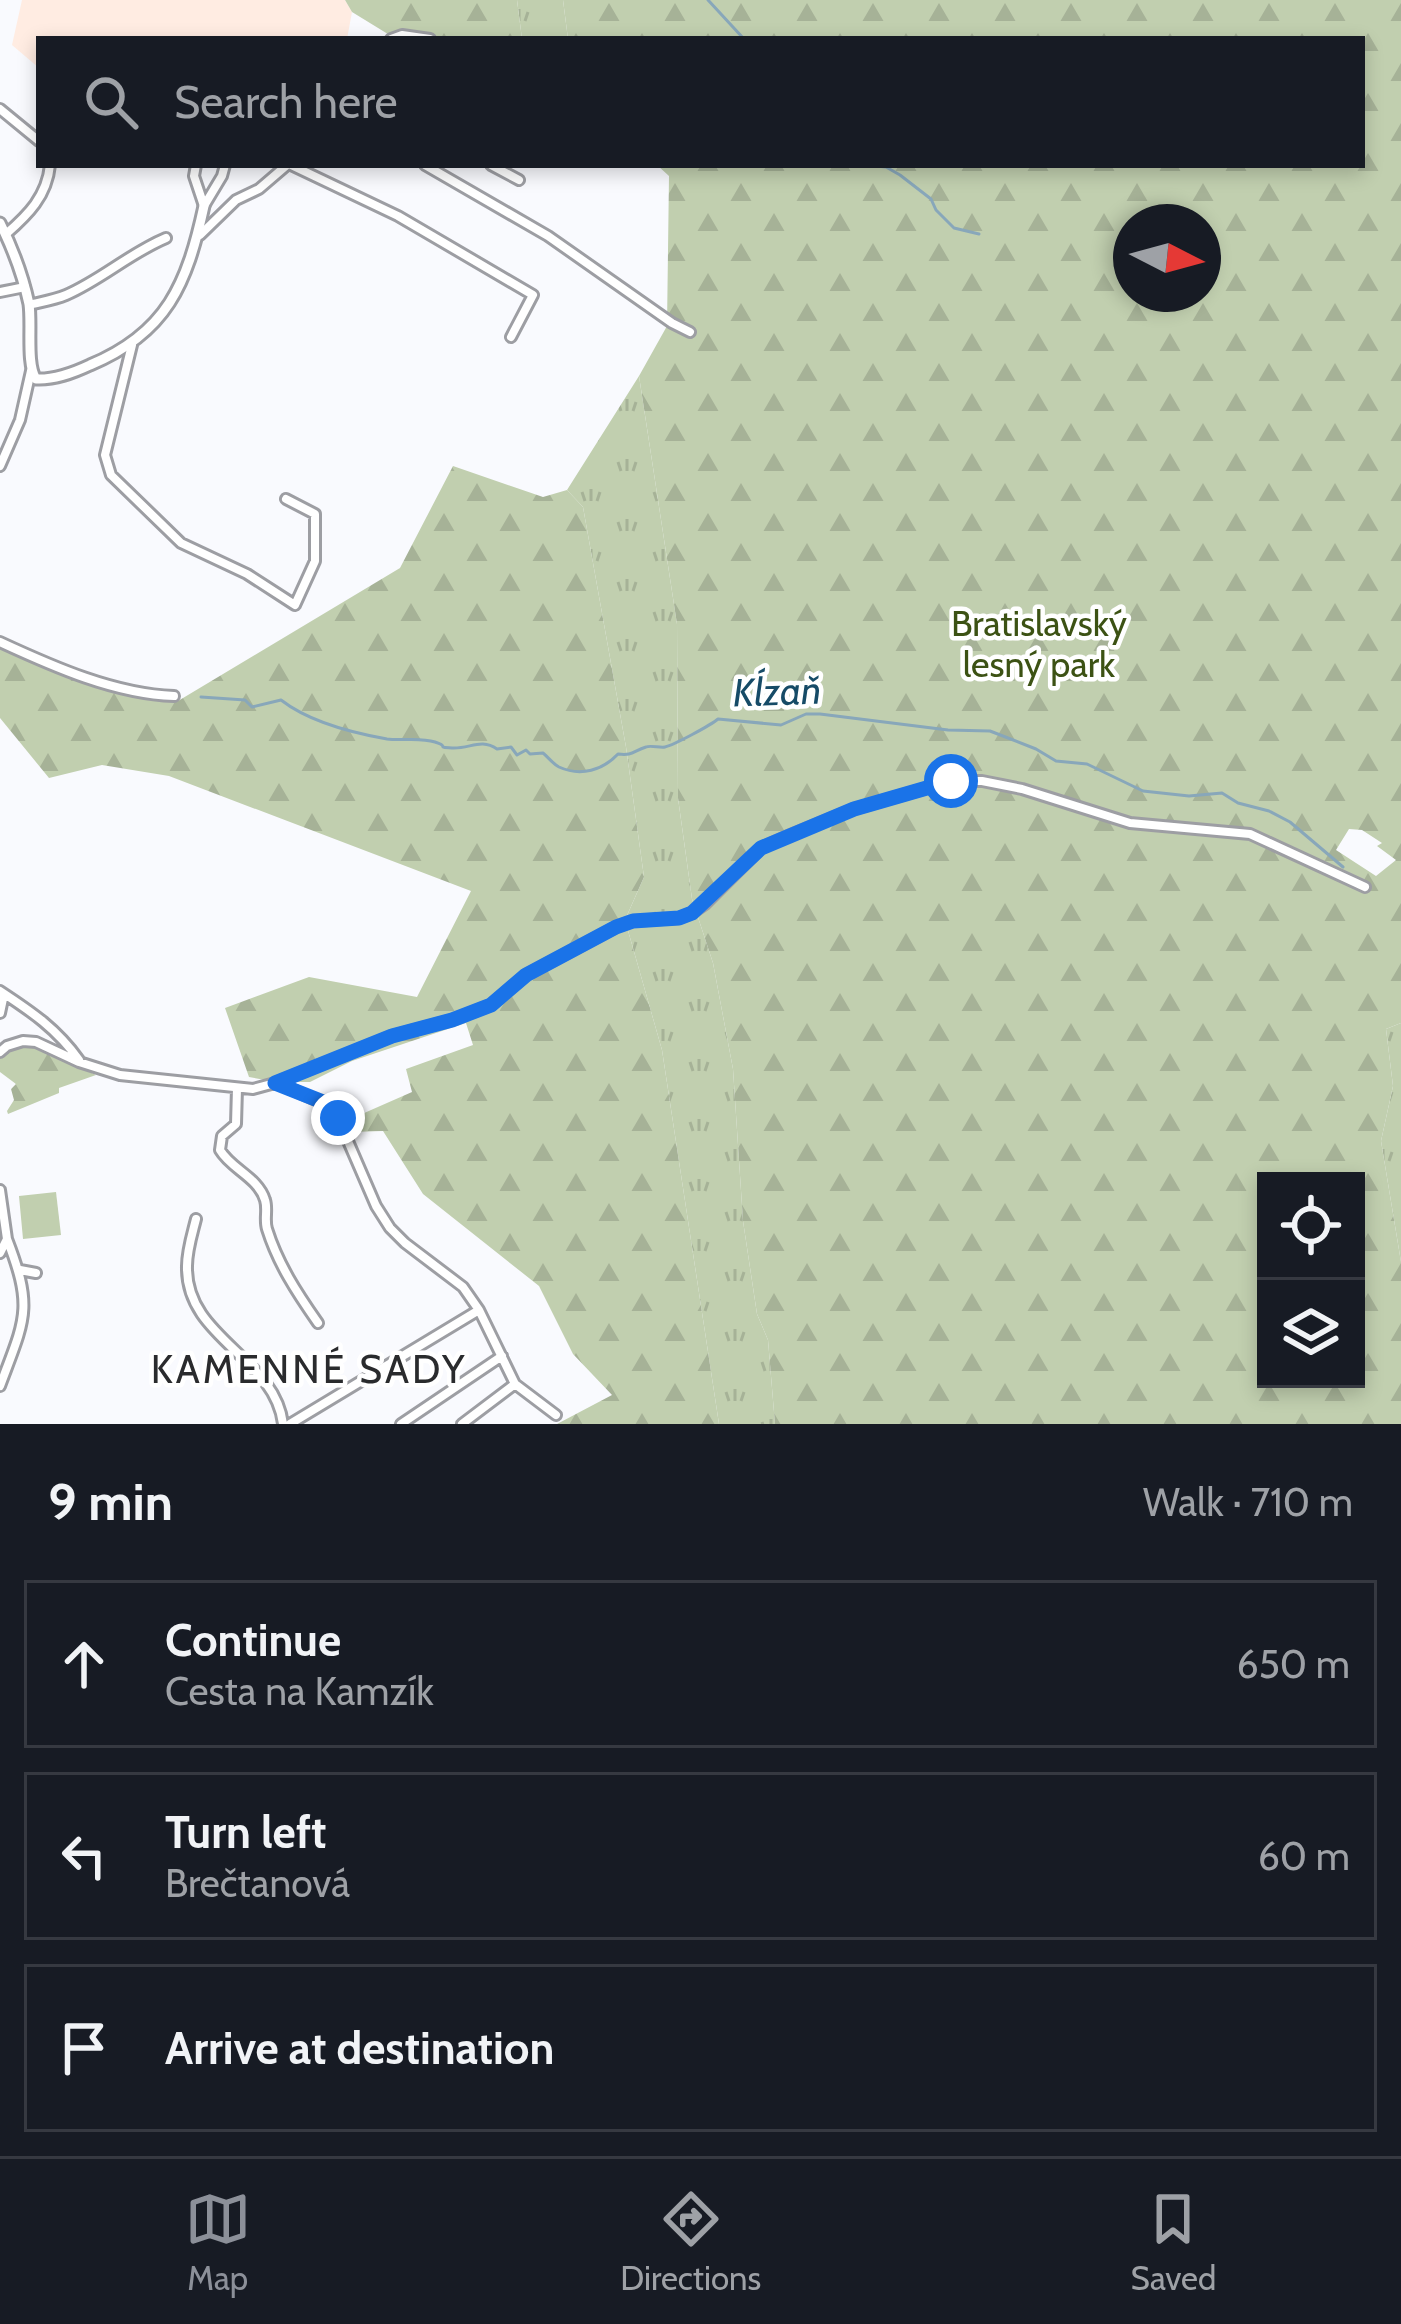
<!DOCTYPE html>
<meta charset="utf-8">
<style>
:root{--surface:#171b24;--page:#20242c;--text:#f1f3f6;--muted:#9ea1a6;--line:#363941;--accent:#8c9099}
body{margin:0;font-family:Cabin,sans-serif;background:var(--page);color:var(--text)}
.controls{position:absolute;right:36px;bottom:36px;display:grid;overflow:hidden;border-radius:0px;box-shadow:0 6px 18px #0003}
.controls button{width:108px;height:108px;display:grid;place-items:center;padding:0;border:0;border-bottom:3px solid var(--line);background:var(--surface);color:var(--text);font:60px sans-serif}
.compass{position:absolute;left:1113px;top:204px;width:108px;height:108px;border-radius:50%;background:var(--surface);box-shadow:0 6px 18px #0003;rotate:96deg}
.stop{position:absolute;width:36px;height:36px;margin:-27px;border:9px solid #1a73e8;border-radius:50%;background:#fff}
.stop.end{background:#1a73e8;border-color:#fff;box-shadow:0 3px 12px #0008}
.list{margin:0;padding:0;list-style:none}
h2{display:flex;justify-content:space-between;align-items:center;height:156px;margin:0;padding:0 48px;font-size:51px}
h2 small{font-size:39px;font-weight:400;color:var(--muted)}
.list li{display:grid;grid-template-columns:78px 1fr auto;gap:36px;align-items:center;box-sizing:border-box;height:168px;margin:0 24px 24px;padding:0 24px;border:3px solid var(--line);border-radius:0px}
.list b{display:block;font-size:45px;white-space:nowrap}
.list p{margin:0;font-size:39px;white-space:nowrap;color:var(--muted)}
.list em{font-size:39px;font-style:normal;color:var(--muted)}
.icon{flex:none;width:66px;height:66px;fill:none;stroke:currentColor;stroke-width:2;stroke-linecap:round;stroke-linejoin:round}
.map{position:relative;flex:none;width:1401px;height:1424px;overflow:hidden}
.search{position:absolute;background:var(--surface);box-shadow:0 6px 18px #0003;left:36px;right:36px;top:36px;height:132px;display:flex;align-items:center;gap:30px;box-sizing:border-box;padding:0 42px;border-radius:0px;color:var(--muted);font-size:45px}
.sheet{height:732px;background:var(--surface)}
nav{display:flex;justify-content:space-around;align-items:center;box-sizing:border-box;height:168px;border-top:3px solid var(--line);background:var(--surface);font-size:33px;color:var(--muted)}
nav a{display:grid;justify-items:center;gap:6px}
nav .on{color:var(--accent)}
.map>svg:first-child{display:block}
</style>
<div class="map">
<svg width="1401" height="1424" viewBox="0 0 1401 1424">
<defs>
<pattern id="grass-tufts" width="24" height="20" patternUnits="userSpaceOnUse" patternTransform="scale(3)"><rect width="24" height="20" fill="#c1cfaf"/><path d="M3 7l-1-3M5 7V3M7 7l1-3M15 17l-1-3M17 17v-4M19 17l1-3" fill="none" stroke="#a6b297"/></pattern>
<pattern id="forest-firs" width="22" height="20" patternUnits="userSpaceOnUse" patternTransform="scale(3)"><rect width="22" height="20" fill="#c1cfaf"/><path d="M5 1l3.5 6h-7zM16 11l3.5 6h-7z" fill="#a6b297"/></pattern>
</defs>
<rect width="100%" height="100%" fill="#f9fafe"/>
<!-- medical -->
<path fill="#ffece2" d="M22 0H345L352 12 347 39H39V68L12 45Z"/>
<!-- grass -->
<path fill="url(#grass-tufts)" d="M517 0H563L568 39H522Z
M639 376 677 624 678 798 692 899 713 963 733 1069 743 1221 757 1314 768 1340 775 1424H719L662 1050 625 920 644 877 626 747 583 507 567 490Z
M1401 1023V1262L1381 1141 1393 1086 1386 1029Z"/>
<!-- forest -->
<path fill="url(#forest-firs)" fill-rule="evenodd" d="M345 0H517L522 39H396L352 12Z
M563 0H1401V1023L1386 1029 1393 1086 1381 1141 1401 1262V1424H775L768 1340 757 1314 743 1221 733 1069 713 963 692 899 678 798 677 624 639 376 667 326 669 176 657 165H1362V39H568ZM1131 222H1203V294H1131ZM1349 829 1362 830 1382 843 1377 846 1396 860 1376 876 1336 850ZM1266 1181H1356V1379H1266Z
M453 466 543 497 567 490 583 507 626 747 644 877 625 920 662 1050 719 1424H557L612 1395 573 1354 539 1286 423 1194 383 1131 352 1132 346 1121 412 1092 406 1069 473 1045 466 1023 352 1061 310 1082H276L249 1077 225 1008 309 977 417 997 471 891 169 776 102 765 49 778 0 718V644L110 686 178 701 400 568Z
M27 1045 44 1050 96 1075 59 1088V1093L8 1114 7 1111 14 1100 11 1089 16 1084 0 1072V1057L15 1047Z"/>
<!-- pitch -->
<path fill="#c1cfaf" d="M56 1192 61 1235 23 1239 19 1196Z"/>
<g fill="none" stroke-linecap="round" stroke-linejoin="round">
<!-- stream -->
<path stroke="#88a7ba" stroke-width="3" d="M708 0 744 39
M866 165 886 167 900 175 931 199 936 210 954 228 979 234
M201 697 245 700 252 707 281 700C308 721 353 733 387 739 402 741 420 737 435 742 451 747 434 747 452 748 470 749 481 738 497 749L511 747 517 755 526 750 530 754 543 753C548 757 553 764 559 767 581 777 603 770 618 754 633 756 633 751 646 747 650 745 660 748 665 747 674 745 711 725 718 719L781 725 806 714H820L948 730 990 731 1036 749 1056 761 1087 764 1143 791 1189 796 1222 793 1238 803 1269 811 1290 822 1343 867"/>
<!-- minor casing -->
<g stroke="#9d9ea3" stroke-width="14">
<path id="minor" d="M391 39 402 35 430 39
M0 109 39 141
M196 165 194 176 204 206
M291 165 398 216 533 295 511 337
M425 165 548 236 672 323 690 332
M491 165 519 180
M204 206 222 176 225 165
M6 234C28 215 47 196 50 165
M200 235 236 200 259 189 287 165
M0 292 25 287
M29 305C41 302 54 300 66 295 101 280 130 253 166 238
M132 345 105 455 111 475 181 543 247 574 295 605 315 561V514L286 499
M0 466 20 420 31 371
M0 642C54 667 115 694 174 696
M0 991C32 1012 57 1029 79 1060
M0 1013 4 994
M0 1052 7 1046 23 1041 36 1042 79 1062 120 1075 253 1089 275 1083 392 1036 452 1020 491 1005 526 975 616 927 633 921 679 918 692 913 705 904 761 848 783 838 854 809 951 781H982L1022 789 1130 823 1250 834 1365 887
M277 1083 323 1103 338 1118 376 1206 390 1228 405 1243 463 1287 479 1310 515 1384 556 1415
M237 1088 236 1124 222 1136 220 1150C231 1169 258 1177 265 1200 268 1209 264 1220 267 1229 278 1264 297 1293 318 1323
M0 1190 7 1239 0 1253
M196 1219C192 1235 187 1250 187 1266 185 1338 275 1357 283 1424
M20 1270 36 1273
M0 1386C25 1319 34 1309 7 1239
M290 1424 479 1310
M401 1424 502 1356
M462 1424 515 1384"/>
</g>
<!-- tertiary casing -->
<g stroke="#9d9ea3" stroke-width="15">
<path id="tertiary" d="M0 223C13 249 23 276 29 304 32 325 26 364 36 379 55 380 73 373 90 365 167 333 187 284 204 206"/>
</g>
<!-- minor -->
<use href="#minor" stroke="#fff" stroke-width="8"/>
<!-- tertiary -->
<use href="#tertiary" stroke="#fff" stroke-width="9"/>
</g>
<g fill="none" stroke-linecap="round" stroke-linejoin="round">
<!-- route -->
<path stroke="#1a73e8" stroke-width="15" d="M338 1118 323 1102 275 1083 392 1036 452 1020 491 1005 526 975 616 927 633 921 679 918 692 913 761 848 854 809 951 781"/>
</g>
<g text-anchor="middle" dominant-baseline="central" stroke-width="9" stroke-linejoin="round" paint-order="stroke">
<!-- park labels -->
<g font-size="36" fill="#3c5214" stroke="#fff">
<text x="1039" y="623">Bratislavský<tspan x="1039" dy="41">lesný park</tspan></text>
</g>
<!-- water labels -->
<g font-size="39" font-style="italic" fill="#164b67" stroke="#fff">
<text transform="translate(777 691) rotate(-2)">Kĺzaň</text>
</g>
<!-- neighbourhood labels -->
<g font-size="39" letter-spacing="3" fill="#2a2b2d" stroke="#fff">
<text x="309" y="1369">KAMENNÉ SADY</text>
</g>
</g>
</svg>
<div class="controls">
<button><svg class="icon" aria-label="locate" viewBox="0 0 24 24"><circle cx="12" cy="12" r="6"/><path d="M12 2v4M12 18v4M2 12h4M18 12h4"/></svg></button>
<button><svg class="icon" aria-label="layers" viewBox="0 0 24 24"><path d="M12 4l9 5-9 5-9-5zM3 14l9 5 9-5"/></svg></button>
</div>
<svg class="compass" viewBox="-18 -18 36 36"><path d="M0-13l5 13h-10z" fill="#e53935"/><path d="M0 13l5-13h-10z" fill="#9ea1a6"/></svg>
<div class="stop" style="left:951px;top:781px"></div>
<div class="stop end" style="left:338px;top:1118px"></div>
<div class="search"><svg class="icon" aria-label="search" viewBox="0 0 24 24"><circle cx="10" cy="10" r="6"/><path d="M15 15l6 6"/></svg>Search here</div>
</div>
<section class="sheet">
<h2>9 min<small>Walk · 710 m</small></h2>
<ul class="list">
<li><svg class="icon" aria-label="ahead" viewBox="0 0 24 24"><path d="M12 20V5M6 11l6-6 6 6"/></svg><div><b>Continue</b><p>Cesta na Kamzík</p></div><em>650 m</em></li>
<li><svg class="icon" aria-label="left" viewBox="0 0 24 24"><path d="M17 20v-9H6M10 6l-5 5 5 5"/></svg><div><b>Turn left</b><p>Brečtanová</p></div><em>60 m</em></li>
<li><svg class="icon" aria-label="arrive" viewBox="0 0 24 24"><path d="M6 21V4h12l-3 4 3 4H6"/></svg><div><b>Arrive at destination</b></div></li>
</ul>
</section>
<nav>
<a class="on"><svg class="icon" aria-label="map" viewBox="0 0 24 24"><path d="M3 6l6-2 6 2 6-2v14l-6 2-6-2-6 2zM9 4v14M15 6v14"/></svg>Map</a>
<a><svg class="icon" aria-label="directions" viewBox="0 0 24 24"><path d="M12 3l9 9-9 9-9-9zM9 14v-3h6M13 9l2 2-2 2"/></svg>Directions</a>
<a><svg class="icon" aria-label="saved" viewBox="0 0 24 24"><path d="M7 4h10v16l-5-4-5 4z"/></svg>Saved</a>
</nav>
